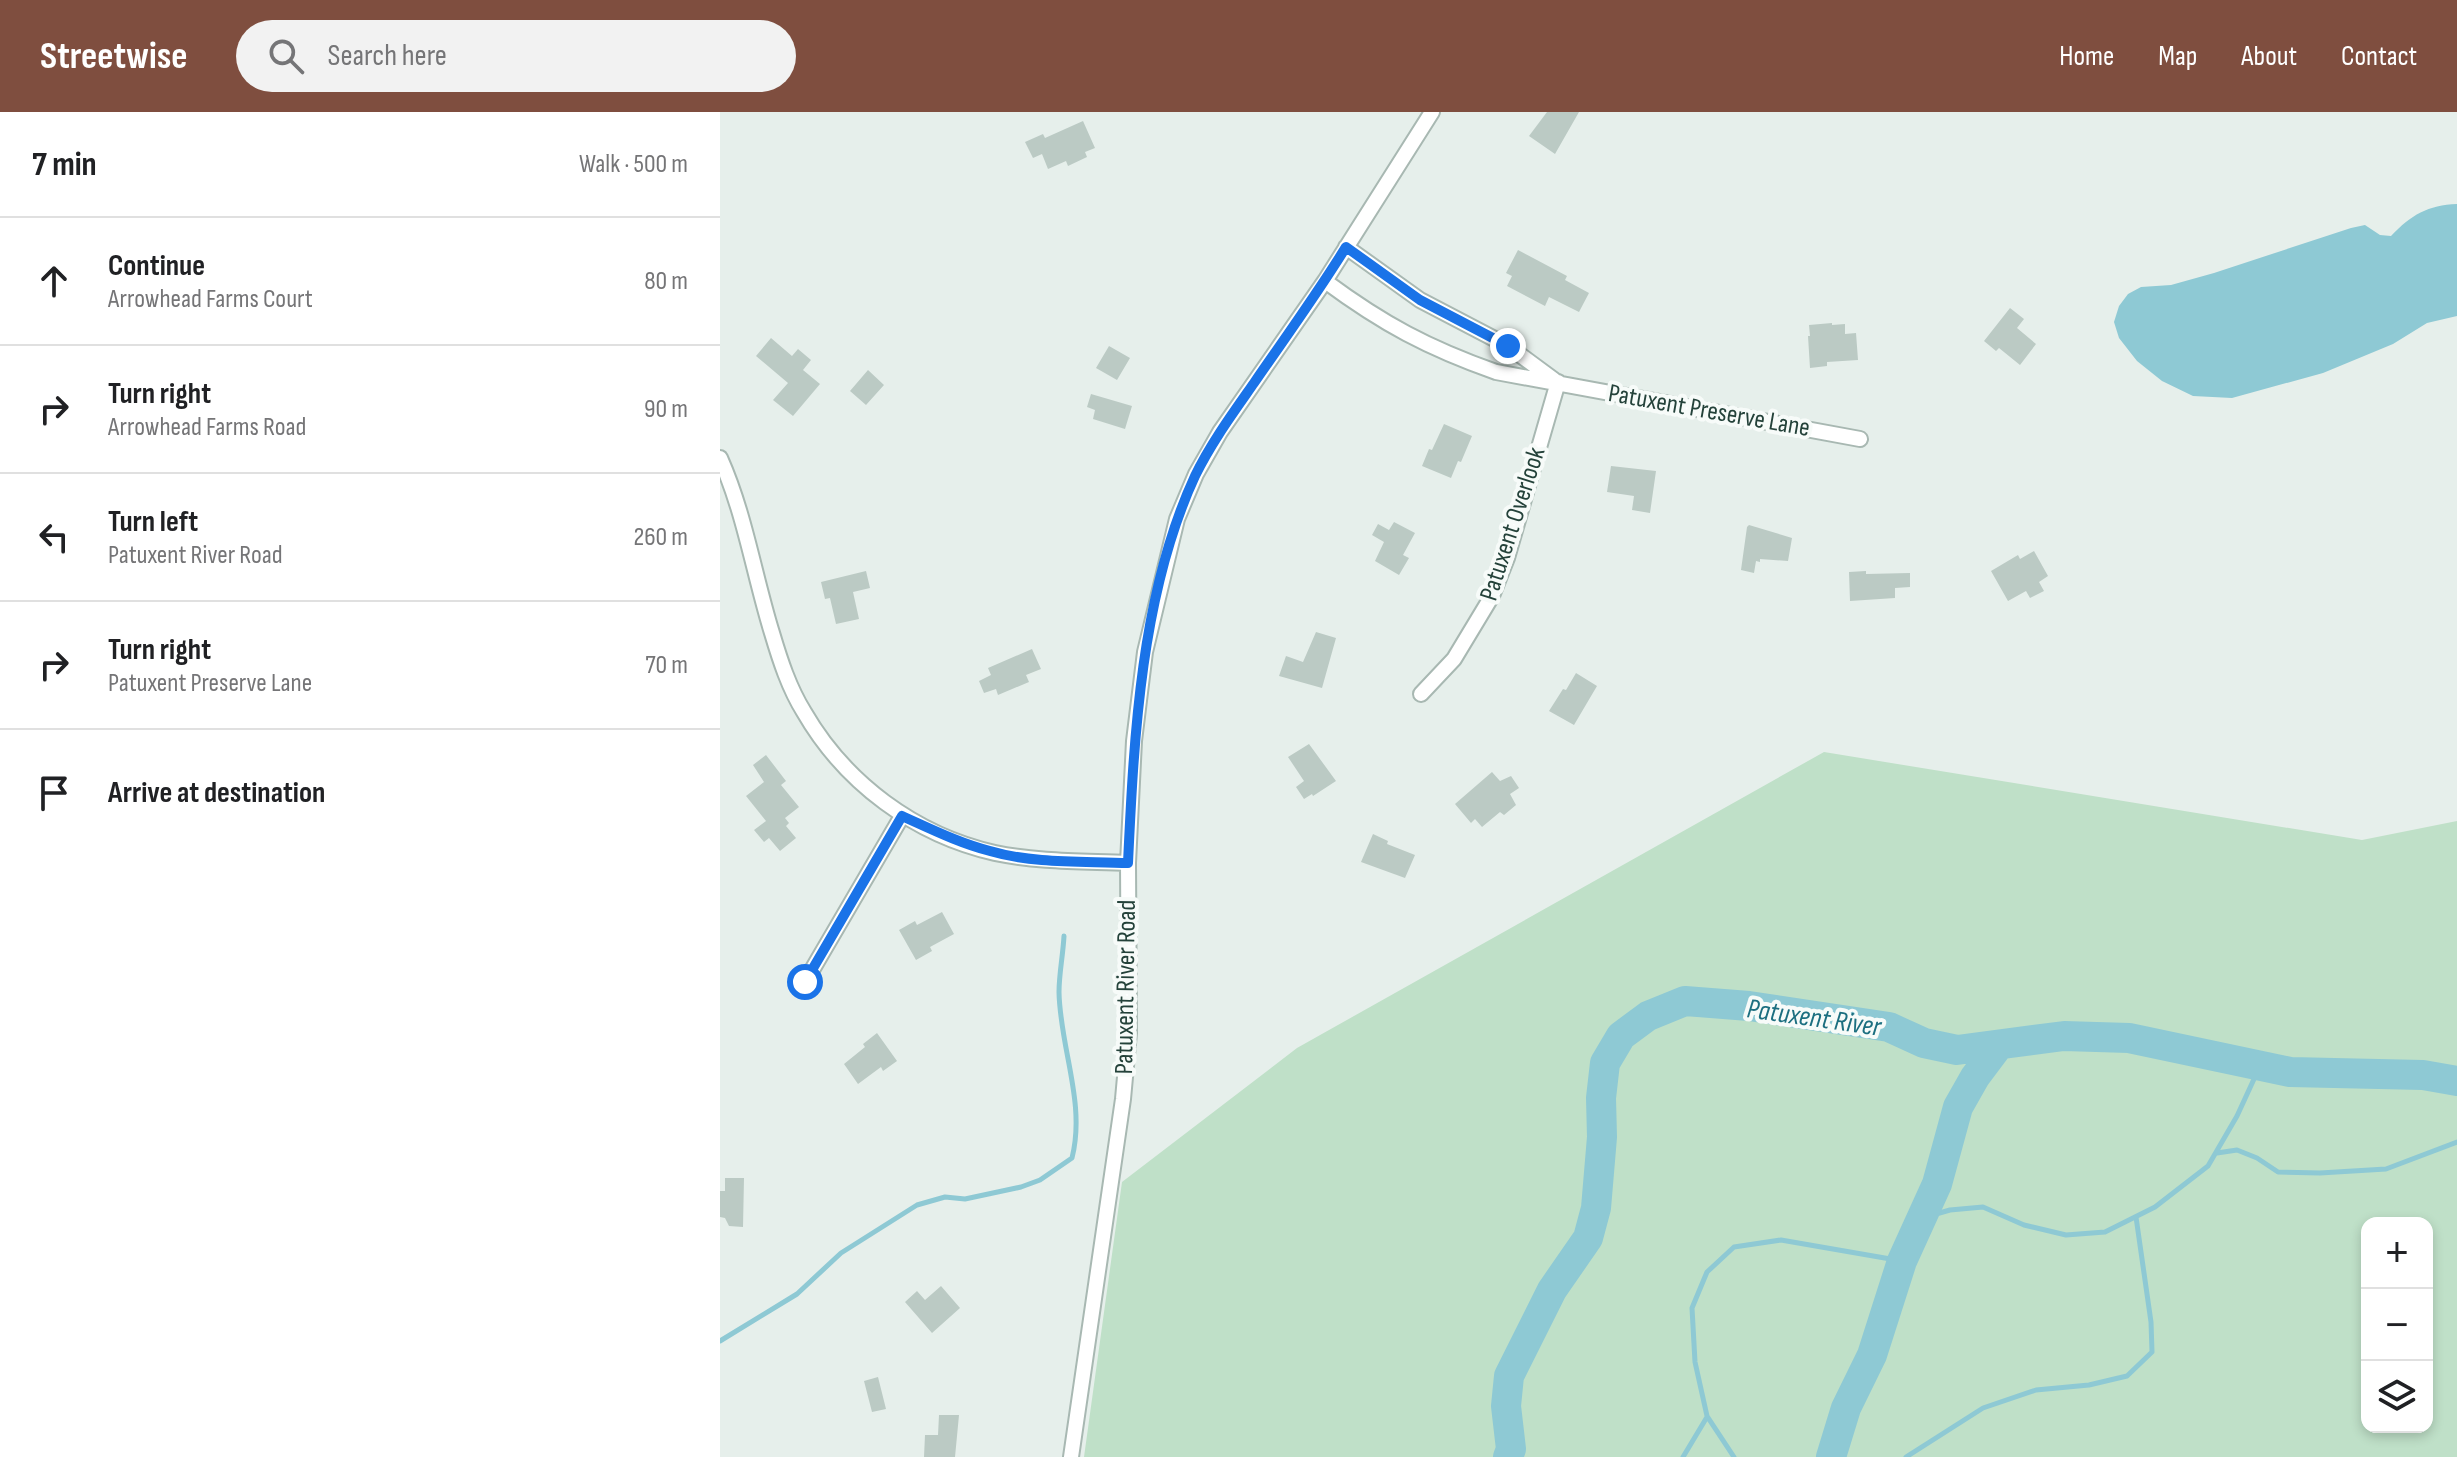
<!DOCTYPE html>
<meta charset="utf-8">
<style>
:root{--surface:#fff;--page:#f2f2f2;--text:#202124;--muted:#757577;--line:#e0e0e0;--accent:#7f4e3f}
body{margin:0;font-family:"Sofia Sans Condensed",sans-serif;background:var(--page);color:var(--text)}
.controls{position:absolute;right:24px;bottom:24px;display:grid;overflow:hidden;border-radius:16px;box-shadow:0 4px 12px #0003}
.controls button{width:72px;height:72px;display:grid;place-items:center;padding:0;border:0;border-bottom:2px solid var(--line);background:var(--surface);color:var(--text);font:40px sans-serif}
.stop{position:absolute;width:24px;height:24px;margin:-18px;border:6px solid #1a73e8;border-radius:50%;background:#fff}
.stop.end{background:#1a73e8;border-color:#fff;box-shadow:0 2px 8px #0008}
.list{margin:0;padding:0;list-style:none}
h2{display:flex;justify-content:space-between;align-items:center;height:104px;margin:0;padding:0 32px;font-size:34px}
h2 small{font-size:26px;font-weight:400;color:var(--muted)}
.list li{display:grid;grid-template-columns:52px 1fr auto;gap:24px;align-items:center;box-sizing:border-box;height:128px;padding:0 32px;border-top:2px solid var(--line)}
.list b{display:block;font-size:30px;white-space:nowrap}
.list p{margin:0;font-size:26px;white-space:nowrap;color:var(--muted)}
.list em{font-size:26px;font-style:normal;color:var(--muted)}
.icon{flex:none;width:44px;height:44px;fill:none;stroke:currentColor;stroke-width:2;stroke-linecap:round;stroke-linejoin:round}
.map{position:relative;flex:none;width:1737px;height:1345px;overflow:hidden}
header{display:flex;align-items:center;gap:48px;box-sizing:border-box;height:112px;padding:0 40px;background:var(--accent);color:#fff}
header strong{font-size:38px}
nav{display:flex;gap:44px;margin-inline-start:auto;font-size:28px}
.search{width:560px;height:72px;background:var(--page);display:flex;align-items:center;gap:20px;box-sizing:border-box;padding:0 28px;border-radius:44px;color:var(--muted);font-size:30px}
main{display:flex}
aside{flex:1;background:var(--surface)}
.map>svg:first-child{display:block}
</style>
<header>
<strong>Streetwise</strong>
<div class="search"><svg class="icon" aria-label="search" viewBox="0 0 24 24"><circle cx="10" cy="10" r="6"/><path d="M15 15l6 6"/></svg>Search here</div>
<nav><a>Home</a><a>Map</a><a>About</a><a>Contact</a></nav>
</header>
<main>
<aside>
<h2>7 min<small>Walk · 500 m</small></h2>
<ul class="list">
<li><svg class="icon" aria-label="ahead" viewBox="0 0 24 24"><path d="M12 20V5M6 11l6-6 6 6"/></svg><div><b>Continue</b><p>Arrowhead Farms Court</p></div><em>80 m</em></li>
<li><svg class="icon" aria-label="right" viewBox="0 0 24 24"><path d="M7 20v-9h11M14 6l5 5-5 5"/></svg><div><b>Turn right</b><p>Arrowhead Farms Road</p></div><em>90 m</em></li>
<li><svg class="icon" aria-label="left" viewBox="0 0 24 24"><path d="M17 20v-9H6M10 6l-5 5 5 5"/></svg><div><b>Turn left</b><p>Patuxent River Road</p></div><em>260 m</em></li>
<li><svg class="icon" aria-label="right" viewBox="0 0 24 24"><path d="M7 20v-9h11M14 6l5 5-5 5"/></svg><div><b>Turn right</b><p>Patuxent Preserve Lane</p></div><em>70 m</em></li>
<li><svg class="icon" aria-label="arrive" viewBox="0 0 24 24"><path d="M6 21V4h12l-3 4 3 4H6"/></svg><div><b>Arrive at destination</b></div></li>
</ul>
</aside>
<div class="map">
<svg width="1737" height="1345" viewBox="0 0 1737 1345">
<rect width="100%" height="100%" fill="#e6efeb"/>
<!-- green -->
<path fill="#bfe0c8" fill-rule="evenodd" d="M1104 640 1642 728 1737 709V1345H364L402 1070 577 936ZM1647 1111H1707V1315H1647Z"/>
<!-- water -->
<path fill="#8ec9d4" d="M1737 92V204L1707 211 1673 232 1603 261 1512 286 1473 284 1442 269 1417 249 1399 226 1394 210 1399 194 1408 182 1421 175 1451 173 1494 161 1631 116 1645 113 1660 123 1671 124C1691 103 1708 93 1737 92Z"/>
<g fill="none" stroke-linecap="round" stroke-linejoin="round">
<!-- stream -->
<path stroke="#8ec9d4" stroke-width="5" d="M1497 1041 1517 1038 1537 1046 1558 1060 1600 1061 1666 1057 1737 1030
M1202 1106 1230 1098 1263 1095 1304 1113 1346 1123 1385 1120 1435 1095 1488 1054 1517 1004 1540 954
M0 1229 77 1182 121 1141 197 1093 225 1085 245 1087 301 1075 320 1068 352 1046C366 991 340 936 339 880 339 862 343 843 344 824
M963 1345 987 1305
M1014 1345 987 1304 975 1250 972 1196 987 1160 1014 1135 1061 1128 1182 1149
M1186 1345 1263 1296 1316 1278 1369 1273 1407 1264 1432 1240 1431 1210 1416 1105"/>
<!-- river -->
<path stroke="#8ec9d4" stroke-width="30" d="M788 1345 791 1337 786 1294 789 1264 832 1178 868 1126 876 1096 882 1025 881 986 885 951 901 924 928 904 965 889 1029 894 1169 915 1204 931 1237 938 1344 924 1409 926 1570 960 1703 963 1737 969
M1111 1345 1126 1296 1152 1243 1182 1149 1217 1072 1238 995 1255 965 1279 933"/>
</g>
<!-- building -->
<path fill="#bbcac4" d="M827 0H859L835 42 809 24Z
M363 9 375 36 365 40 367 45 348 54 346 49 328 57 322 42 313 46 305 30 323 22 325 26Z
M798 138 847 164 845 168 869 181 859 200 829 185 825 194 787 174 792 164 786 161Z
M1290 196 1304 207 1297 216 1316 232 1300 253 1279 236 1276 239 1264 229Z
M1112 211V213L1125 212V222L1136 221 1138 248 1107 250V254L1090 256 1088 224H1090L1089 213Z
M51 226 72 244 78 237 91 248 83 258 100 272 73 304 53 288 68 271 36 244Z
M389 234 410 246 397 268 376 256Z
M148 258 164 273 146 293 130 279Z
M371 282 412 294 405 317 373 307 375 298 367 295Z
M724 312 752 324 741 350 738 349 731 366 702 354 709 337 712 338Z
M891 354 936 359 930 401 912 398 914 384 887 380Z
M674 410 695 421 683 443 689 446 679 463 655 449 664 430 652 423 658 412 669 418Z
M1029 413 1072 426 1068 449 1040 447V450L1036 449 1034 461 1021 458 1027 415Z
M1314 439 1328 464 1319 470 1324 479 1310 486 1306 479 1288 489 1271 459 1298 443 1300 447Z
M146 459 150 476 133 480 139 507 116 512 110 486 105 487 101 470Z
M1146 459V462L1190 461V475L1175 476V486L1130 489 1129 460Z
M596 520 616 526 602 576 559 564 566 544 583 550Z
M312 537 321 557 306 563 309 570 278 583 276 577 264 581 259 569 271 563 268 556Z
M856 561 877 574 854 613 829 599 843 577 846 578Z
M589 632 616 669 593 684 592 682 584 687 576 675 584 669 568 645Z
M46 643 66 669 61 673 79 695 65 706 69 711 66 714 76 726 60 739 49 726 44 730 34 718 46 709 26 684 44 670 33 653Z
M772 660 780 669 791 664 799 676 790 682 796 693 784 703 780 700 762 715 755 707 751 711 735 692Z
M653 722 668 729 667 732 695 743 685 766 641 750Z
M222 800 234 822 210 835 212 839 196 848 179 818 195 809 197 813Z
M157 921 177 949 163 959 161 955 138 972 124 952 145 935 143 932Z
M5 1066H24L23 1115 9 1114 5 1106 0 1105V1079H5Z
M221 1174 240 1196 212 1221 185 1190 197 1179 205 1188Z
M158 1265 166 1297 152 1300 144 1269Z
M219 1303H239L235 1345H204L205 1323H218Z"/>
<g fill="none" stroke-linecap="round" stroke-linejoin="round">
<!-- minor casing -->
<g stroke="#a8b8b2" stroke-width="18">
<path id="minor" d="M626 135 700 188 788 234 834 268
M605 169C663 212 708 236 776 260L1140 327
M0 346C25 402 34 463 52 521 60 548 69 576 84 600 125 671 195 723 275 741 319 750 364 749 408 751
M701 582 734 547 772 484 787 446 838 270
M85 870 182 704
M351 1345 403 987 409 921 408 751 414 629 425 540 457 407 476 362 500 320 605 169 712 0"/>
</g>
<!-- minor -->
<use href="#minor" stroke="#fff" stroke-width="14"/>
</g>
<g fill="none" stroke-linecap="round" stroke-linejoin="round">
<!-- route -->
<path stroke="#1a73e8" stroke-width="10" d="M85 870 182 704C211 717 239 731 270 739 314 752 363 749 408 751 414 623 421 481 475 364 491 331 513 301 534 271 565 226 597 182 626 135L700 188 788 234"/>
</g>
<g text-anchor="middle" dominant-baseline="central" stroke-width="8" stroke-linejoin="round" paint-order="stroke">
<!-- street labels -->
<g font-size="26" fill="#24423a" stroke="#f7fbf9">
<text transform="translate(989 299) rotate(10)">Patuxent Preserve Lane</text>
<text transform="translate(793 412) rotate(-72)">Patuxent Overlook</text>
<text transform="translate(406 875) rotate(-89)">Patuxent River Road</text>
</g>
<!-- water labels -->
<g font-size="28" font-style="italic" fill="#1c6f80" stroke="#f7fbf9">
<text transform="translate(1094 906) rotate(8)">Patuxent River</text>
</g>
</g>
</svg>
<div class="controls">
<button>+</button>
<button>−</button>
<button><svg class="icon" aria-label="layers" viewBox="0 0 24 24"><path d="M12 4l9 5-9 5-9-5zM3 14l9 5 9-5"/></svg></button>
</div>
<div class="stop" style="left:85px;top:870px"></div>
<div class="stop end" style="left:788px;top:234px"></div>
</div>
</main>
